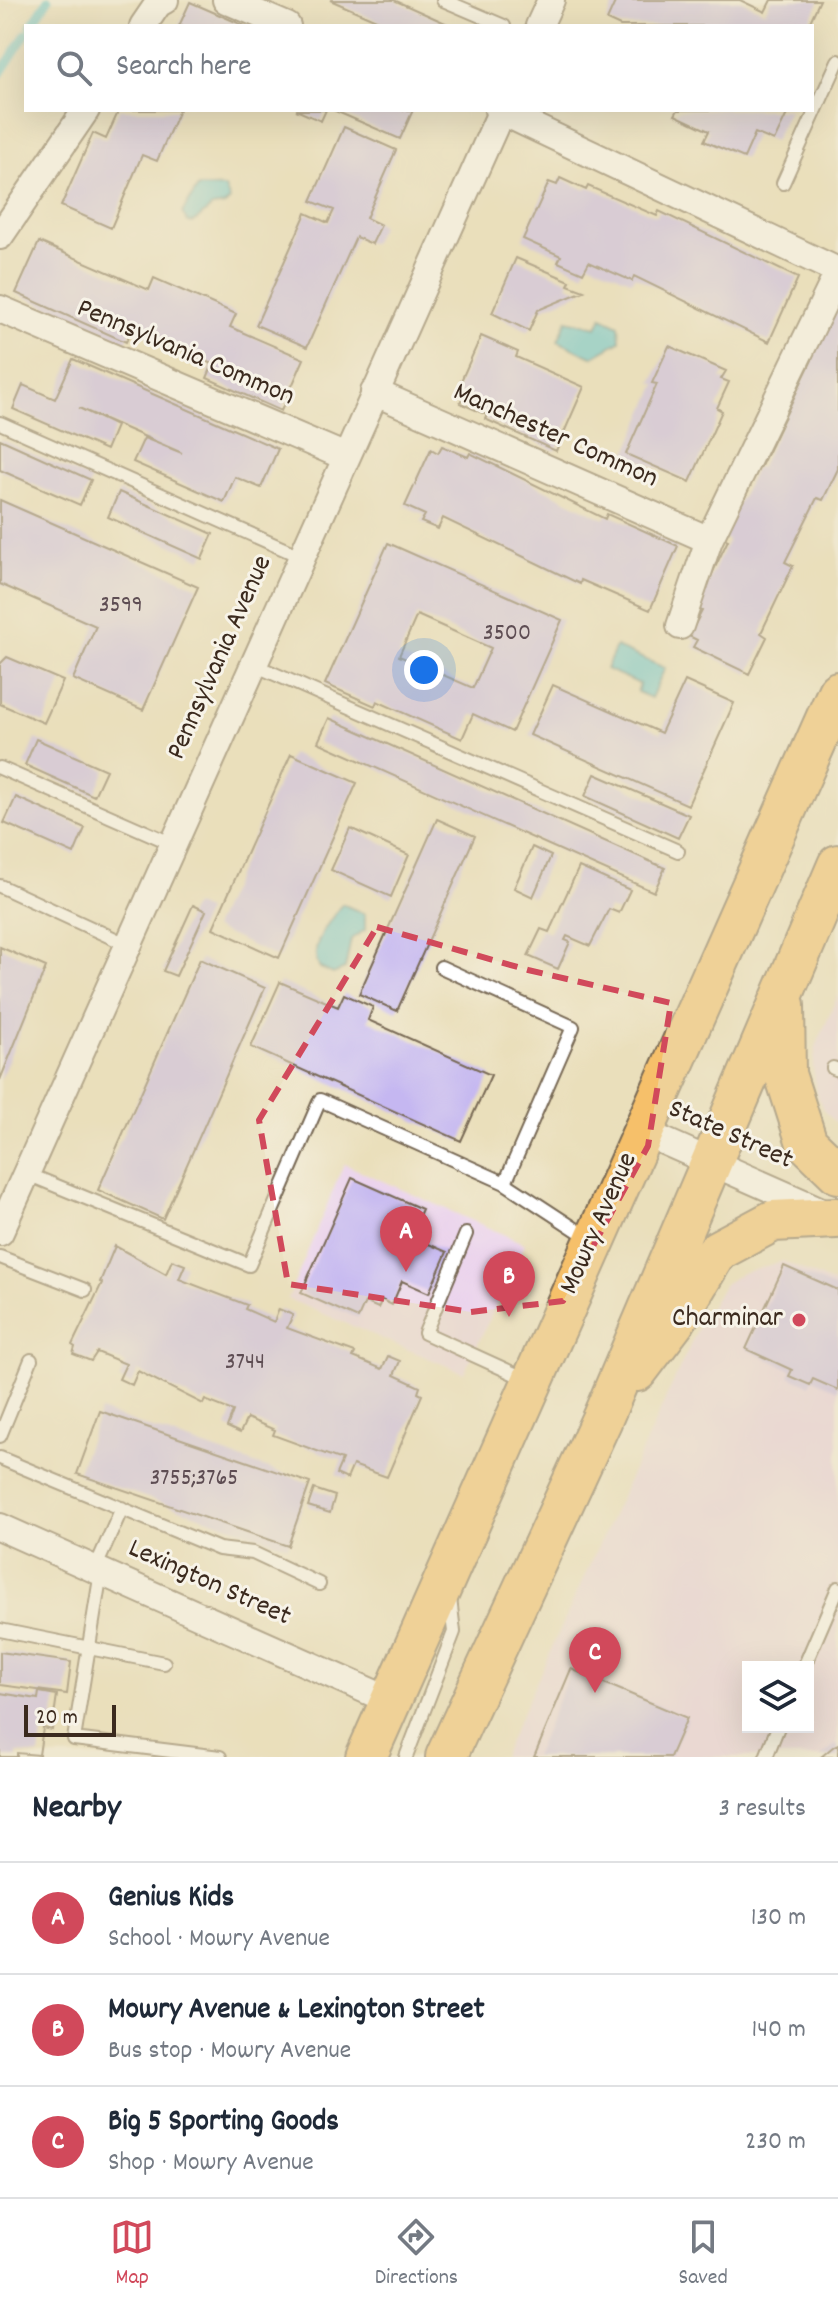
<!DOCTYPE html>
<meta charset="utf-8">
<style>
:root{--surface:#fff;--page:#f2f2f3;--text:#1f2937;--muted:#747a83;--line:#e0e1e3;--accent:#d1495b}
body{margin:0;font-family:Dekko,sans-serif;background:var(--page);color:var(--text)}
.controls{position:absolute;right:24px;bottom:24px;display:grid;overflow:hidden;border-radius:0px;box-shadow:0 8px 32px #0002}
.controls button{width:72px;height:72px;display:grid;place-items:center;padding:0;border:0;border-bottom:2px solid var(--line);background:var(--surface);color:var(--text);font:40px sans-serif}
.scale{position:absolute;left:24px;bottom:20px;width:92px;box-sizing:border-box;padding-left:8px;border:4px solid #3b2a1e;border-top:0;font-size:22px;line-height:28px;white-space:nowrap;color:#3b2a1e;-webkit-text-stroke:6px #f7f3e8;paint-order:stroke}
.you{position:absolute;left:424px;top:670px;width:28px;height:28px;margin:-20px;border:6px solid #fff;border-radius:50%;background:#1a73e8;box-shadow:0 0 0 12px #1a73e833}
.badge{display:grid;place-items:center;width:52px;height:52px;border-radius:50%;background:var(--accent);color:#fff;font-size:26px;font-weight:700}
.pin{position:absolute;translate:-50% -66px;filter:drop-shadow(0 2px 4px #0008)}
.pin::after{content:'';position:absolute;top:42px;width:28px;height:24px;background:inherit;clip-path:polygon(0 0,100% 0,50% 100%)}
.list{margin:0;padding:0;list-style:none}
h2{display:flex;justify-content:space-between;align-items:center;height:104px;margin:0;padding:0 32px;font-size:34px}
h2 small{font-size:26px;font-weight:400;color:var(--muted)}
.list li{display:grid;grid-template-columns:52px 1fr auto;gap:24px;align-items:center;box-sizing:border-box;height:112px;padding:0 32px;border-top:2px solid var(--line)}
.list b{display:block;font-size:30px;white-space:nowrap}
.list p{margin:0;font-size:26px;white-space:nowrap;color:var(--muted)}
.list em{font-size:26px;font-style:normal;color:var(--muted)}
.icon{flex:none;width:44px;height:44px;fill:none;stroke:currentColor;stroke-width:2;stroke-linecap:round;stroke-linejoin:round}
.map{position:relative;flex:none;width:838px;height:1757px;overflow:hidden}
.search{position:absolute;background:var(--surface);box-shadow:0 8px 32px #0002;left:24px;right:24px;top:24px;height:88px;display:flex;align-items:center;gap:20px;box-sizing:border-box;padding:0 28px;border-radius:0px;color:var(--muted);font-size:30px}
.sheet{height:440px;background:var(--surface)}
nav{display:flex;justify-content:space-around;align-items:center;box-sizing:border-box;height:112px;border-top:2px solid var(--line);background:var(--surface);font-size:22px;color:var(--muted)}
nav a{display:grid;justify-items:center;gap:4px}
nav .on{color:var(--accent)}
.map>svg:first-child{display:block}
</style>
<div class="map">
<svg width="838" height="1757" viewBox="0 0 838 1757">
<rect width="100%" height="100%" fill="#f7f3e8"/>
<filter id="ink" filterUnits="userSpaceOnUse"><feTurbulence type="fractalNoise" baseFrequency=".0125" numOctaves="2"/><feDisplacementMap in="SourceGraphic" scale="16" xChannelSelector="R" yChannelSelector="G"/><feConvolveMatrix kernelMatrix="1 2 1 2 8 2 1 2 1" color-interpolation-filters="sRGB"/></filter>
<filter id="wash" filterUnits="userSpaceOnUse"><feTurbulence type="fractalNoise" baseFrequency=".006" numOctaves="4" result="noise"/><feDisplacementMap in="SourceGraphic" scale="32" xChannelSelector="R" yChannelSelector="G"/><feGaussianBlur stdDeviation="1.8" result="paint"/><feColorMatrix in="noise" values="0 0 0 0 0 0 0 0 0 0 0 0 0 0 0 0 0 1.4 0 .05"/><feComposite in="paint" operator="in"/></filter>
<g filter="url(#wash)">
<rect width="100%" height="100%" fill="#eadfbb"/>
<!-- built -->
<path fill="#ead1ed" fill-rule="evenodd" d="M838 995V1125L823 1110 816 1091 813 1066 816 1047Z
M344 1164 525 1244 464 1373 288 1299Z
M783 1261 838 1286V1757H502L697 1330 724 1284 742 1273ZM748 1667H808V1727H748Z"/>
<!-- water -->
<path fill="#59c5d3" stroke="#4a7878" stroke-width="2" d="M198 187 225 188 230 200 225 205 212 207 193 223 188 222 182 213Z
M602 317 619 325 620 341 592 357 558 341 567 320 597 327Z
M616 647 665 668 651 698 637 692 640 684 606 669Z
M342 904 365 914V930L351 939 345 969 333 974 320 968C306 947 330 921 342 904Z"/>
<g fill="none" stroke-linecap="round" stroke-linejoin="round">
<!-- stream -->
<path stroke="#59c5d3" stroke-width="9" d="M31 26 48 0
M0 74 26 34"/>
</g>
<g id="blocks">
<!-- building -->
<path fill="#c5b7f1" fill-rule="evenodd" d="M330 0H394L452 26H390Z
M616 0H740L765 12 771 0H820L808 26H620L607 20Z
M190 2 245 26H179Z
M119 110H179L157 161 142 155 111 228 61 206 93 133 106 139Z
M296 110H326L321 121Z
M333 110H413L400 139Z
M678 110H789L774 141 755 133 744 158 704 141 709 131 675 115Z
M344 127 396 150 366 218 381 225 372 244 356 237 307 347 256 325 306 213 328 223 334 210 311 201Z
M560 178 586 190 588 186 657 216 659 211 798 278 769 342 634 276 632 281 589 262 583 273 558 262 561 256 523 239 549 182 557 185Z
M39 242 149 290 154 278 236 314 230 327 304 359 281 411 207 378 213 364 132 329 126 342 16 293Z
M516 258 570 281 568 285 584 291 538 310 529 331 492 313Z
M838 292V469L823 500 817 498 785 562 793 566 761 633 767 637 749 674 693 647 697 640 689 636 702 611 696 608 728 540 721 537 756 467 760 468 812 360 807 358Z
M481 336 518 352 516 357 584 387 556 451 485 419 487 415 460 403 463 396 456 392Z
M669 346 726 371 721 379 729 382 717 408 722 411 690 482 626 454 657 384 652 383Z
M73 359 278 449 261 488 235 477 224 502 133 462 144 438 182 453 79 408 116 426 106 450 13 409 23 385 55 399Z
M0 439 91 480 80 505 0 470Z
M442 446 468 457 470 453 605 519 607 514 678 546 650 610 581 580 580 584 443 518 438 529 421 522 425 515 405 506 431 449 438 453Z
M119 492 213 534 202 559 108 517Z
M0 500 198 587 143 710 73 679 96 626 0 584Z
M388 543 562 620 512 732 473 714 462 739 377 701 375 706 325 684ZM417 615 491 648 473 688 399 656Z
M7 657 63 681 44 723 0 704V664Z
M685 681 734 703 688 805 530 735 553 685 661 733Z
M329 718 665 868 654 892 318 742Z
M36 739 106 770 94 796 25 765Z
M291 754 357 783 279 958 213 928Z
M595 774 689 815 678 838 585 796Z
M16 797 85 828 74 854 4 823Z
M437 819 475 836 397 1011 359 994Z
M350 828 409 855 391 897 331 870Z
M532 847 551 856 533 897 514 888Z
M579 867 630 890 619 913 609 909 590 946 567 936 565 940 570 942 558 969 528 956 541 929 549 932Z
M193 905 206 911 176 976 163 971Z
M0 947 46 967 0 1080Z
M200 959 265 988 163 1219 98 1190Z
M280 982 338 1007 344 994 373 1007 368 1020 491 1075 461 1141 251 1047Z
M352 1178 422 1209 410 1236 447 1252 429 1293 402 1281 392 1305 382 1300 378 1308 365 1302 358 1318 301 1293Z
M115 1246 166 1274 172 1260 185 1265 179 1279 247 1305 245 1309 274 1322 279 1309 293 1315 287 1328 355 1353 353 1357 382 1369 388 1356 400 1361 394 1375 420 1387 418 1393 422 1395 387 1477 353 1465 347 1479 336 1474 342 1460 273 1435 275 1430 247 1418 240 1433 227 1427 233 1411 205 1400 203 1404 138 1371 132 1385 119 1379 126 1364 97 1352 91 1361 73 1354 75 1347 72 1345 102 1283 100 1282Z
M784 1266 838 1290V1390L813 1379 810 1385 789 1376 792 1370 746 1349Z
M100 1411 310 1483 288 1546 77 1474Z
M314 1489 335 1496 330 1513 308 1506Z
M0 1652 71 1662 67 1694 0 1685Z
M571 1669 687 1718 670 1757H534Z
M39 1692 57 1695 52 1730 43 1728 39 1755 17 1753V1757H0V1693L38 1699Z
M838 1744V1757H821L834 1746Z"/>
</g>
</g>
<g filter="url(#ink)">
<use href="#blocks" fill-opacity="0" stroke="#786955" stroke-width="2"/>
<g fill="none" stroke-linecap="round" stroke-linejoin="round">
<!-- service casing -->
<g stroke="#786955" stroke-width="16">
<path id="service" d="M443 0 504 26
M783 183 838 61
M0 423 302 557
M252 664 678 851
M0 768 173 844
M0 886 128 945
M441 967 573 1027 505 1183
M833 1068 838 1070
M25 1173 249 1265 320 1100 505 1183 589 1238
M466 1234 425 1333 528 1380
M0 1257 85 1290
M0 1436 31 1360
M0 1458 219 1549 253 1553 319 1584
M95 1569 122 1508
M101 1572 74 1739 220 1757
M0 1630 164 1663
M804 1667 838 1588
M406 1757 454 1632 450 1598
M766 1757 778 1727"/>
</g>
<!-- minor casing -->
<g stroke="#786955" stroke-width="30">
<path id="minor" d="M226 0 287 26
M143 26 158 4 165 0
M539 26 551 0
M498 110 838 271
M0 236 86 110
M0 309 346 457
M374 392 709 540
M680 626 709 540 838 273
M641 1131 828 1214
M0 1232 502 110
M0 1527 391 1701"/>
</g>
<!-- primary casing -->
<g stroke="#786955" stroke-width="44">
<path id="primary" d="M784 1005 785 1074 807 1143 838 1173
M637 1371 675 1321 717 1251 773 1221 836 1218
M366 1757 838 692
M446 1757 602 1419 838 865"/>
</g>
<!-- service -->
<use href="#service" stroke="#fff" stroke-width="12"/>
<!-- minor -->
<use href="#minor" stroke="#fff" stroke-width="26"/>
<!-- primary -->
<use href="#primary" stroke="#f6c06b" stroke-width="40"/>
</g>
</g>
<!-- marked area -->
<path d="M0 0H838V1757H0ZM377 927 528 970 671 1003 648 1146 563 1301 471 1312 288 1284 259 1120Z" fill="#eadfbb" fill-opacity=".55" fill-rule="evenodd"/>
<path fill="none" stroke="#d1495b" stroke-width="6" stroke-dasharray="16 10" stroke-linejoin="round" d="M377 927 528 970 671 1003 648 1146 563 1301 471 1312 288 1284 259 1120Z"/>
<!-- markers -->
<circle fill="#d1495b" stroke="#f7f3e8" stroke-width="3" cx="799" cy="1320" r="8"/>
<g text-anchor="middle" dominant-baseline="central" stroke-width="6" stroke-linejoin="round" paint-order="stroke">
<!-- number labels -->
<g font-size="24" fill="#5e4d53">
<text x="121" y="606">3599</text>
<text x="507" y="634">3500</text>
<text x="245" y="1363">3744</text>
<text x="194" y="1479">3755;3765</text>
</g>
<!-- street labels -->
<g font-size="28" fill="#3b2a1e" stroke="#f7f3e8">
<text transform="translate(185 354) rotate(23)">Pennsylvania Common</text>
<text transform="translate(555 437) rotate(24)">Manchester Common</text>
<text transform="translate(221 658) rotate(-66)">Pennsylvania Avenue</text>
<text transform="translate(730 1136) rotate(24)">State Street</text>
<text transform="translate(600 1224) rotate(-66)">Mowry Avenue</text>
<text transform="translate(209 1584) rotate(24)">Lexington Street</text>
</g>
<!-- poi labels -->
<g font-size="28" fill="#3b2a1e" stroke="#f7f3e8" text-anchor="end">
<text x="783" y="1320">Charminar</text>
</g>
</g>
</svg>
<div class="controls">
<button><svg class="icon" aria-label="layers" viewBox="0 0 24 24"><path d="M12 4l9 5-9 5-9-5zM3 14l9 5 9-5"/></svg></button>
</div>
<div class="scale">20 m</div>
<div class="you"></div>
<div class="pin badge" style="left:406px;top:1272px">A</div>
<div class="pin badge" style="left:509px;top:1317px">B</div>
<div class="pin badge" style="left:595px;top:1693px">C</div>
<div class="search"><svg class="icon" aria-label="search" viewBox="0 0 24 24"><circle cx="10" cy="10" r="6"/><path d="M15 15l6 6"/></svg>Search here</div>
</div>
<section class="sheet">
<h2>Nearby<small>3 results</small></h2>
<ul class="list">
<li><span class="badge">A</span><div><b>Genius Kids</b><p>School · Mowry Avenue</p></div><em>130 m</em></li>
<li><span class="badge">B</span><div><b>Mowry Avenue &amp; Lexington Street</b><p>Bus stop · Mowry Avenue</p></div><em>140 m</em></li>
<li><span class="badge">C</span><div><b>Big 5 Sporting Goods</b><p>Shop · Mowry Avenue</p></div><em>230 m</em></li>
</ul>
</section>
<nav>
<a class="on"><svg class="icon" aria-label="map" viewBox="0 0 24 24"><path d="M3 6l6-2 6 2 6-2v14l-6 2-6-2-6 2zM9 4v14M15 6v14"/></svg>Map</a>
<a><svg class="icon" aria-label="directions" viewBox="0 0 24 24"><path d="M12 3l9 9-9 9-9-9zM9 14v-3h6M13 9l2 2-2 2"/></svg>Directions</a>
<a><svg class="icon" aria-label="saved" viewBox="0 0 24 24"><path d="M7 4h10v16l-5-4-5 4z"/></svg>Saved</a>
</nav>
